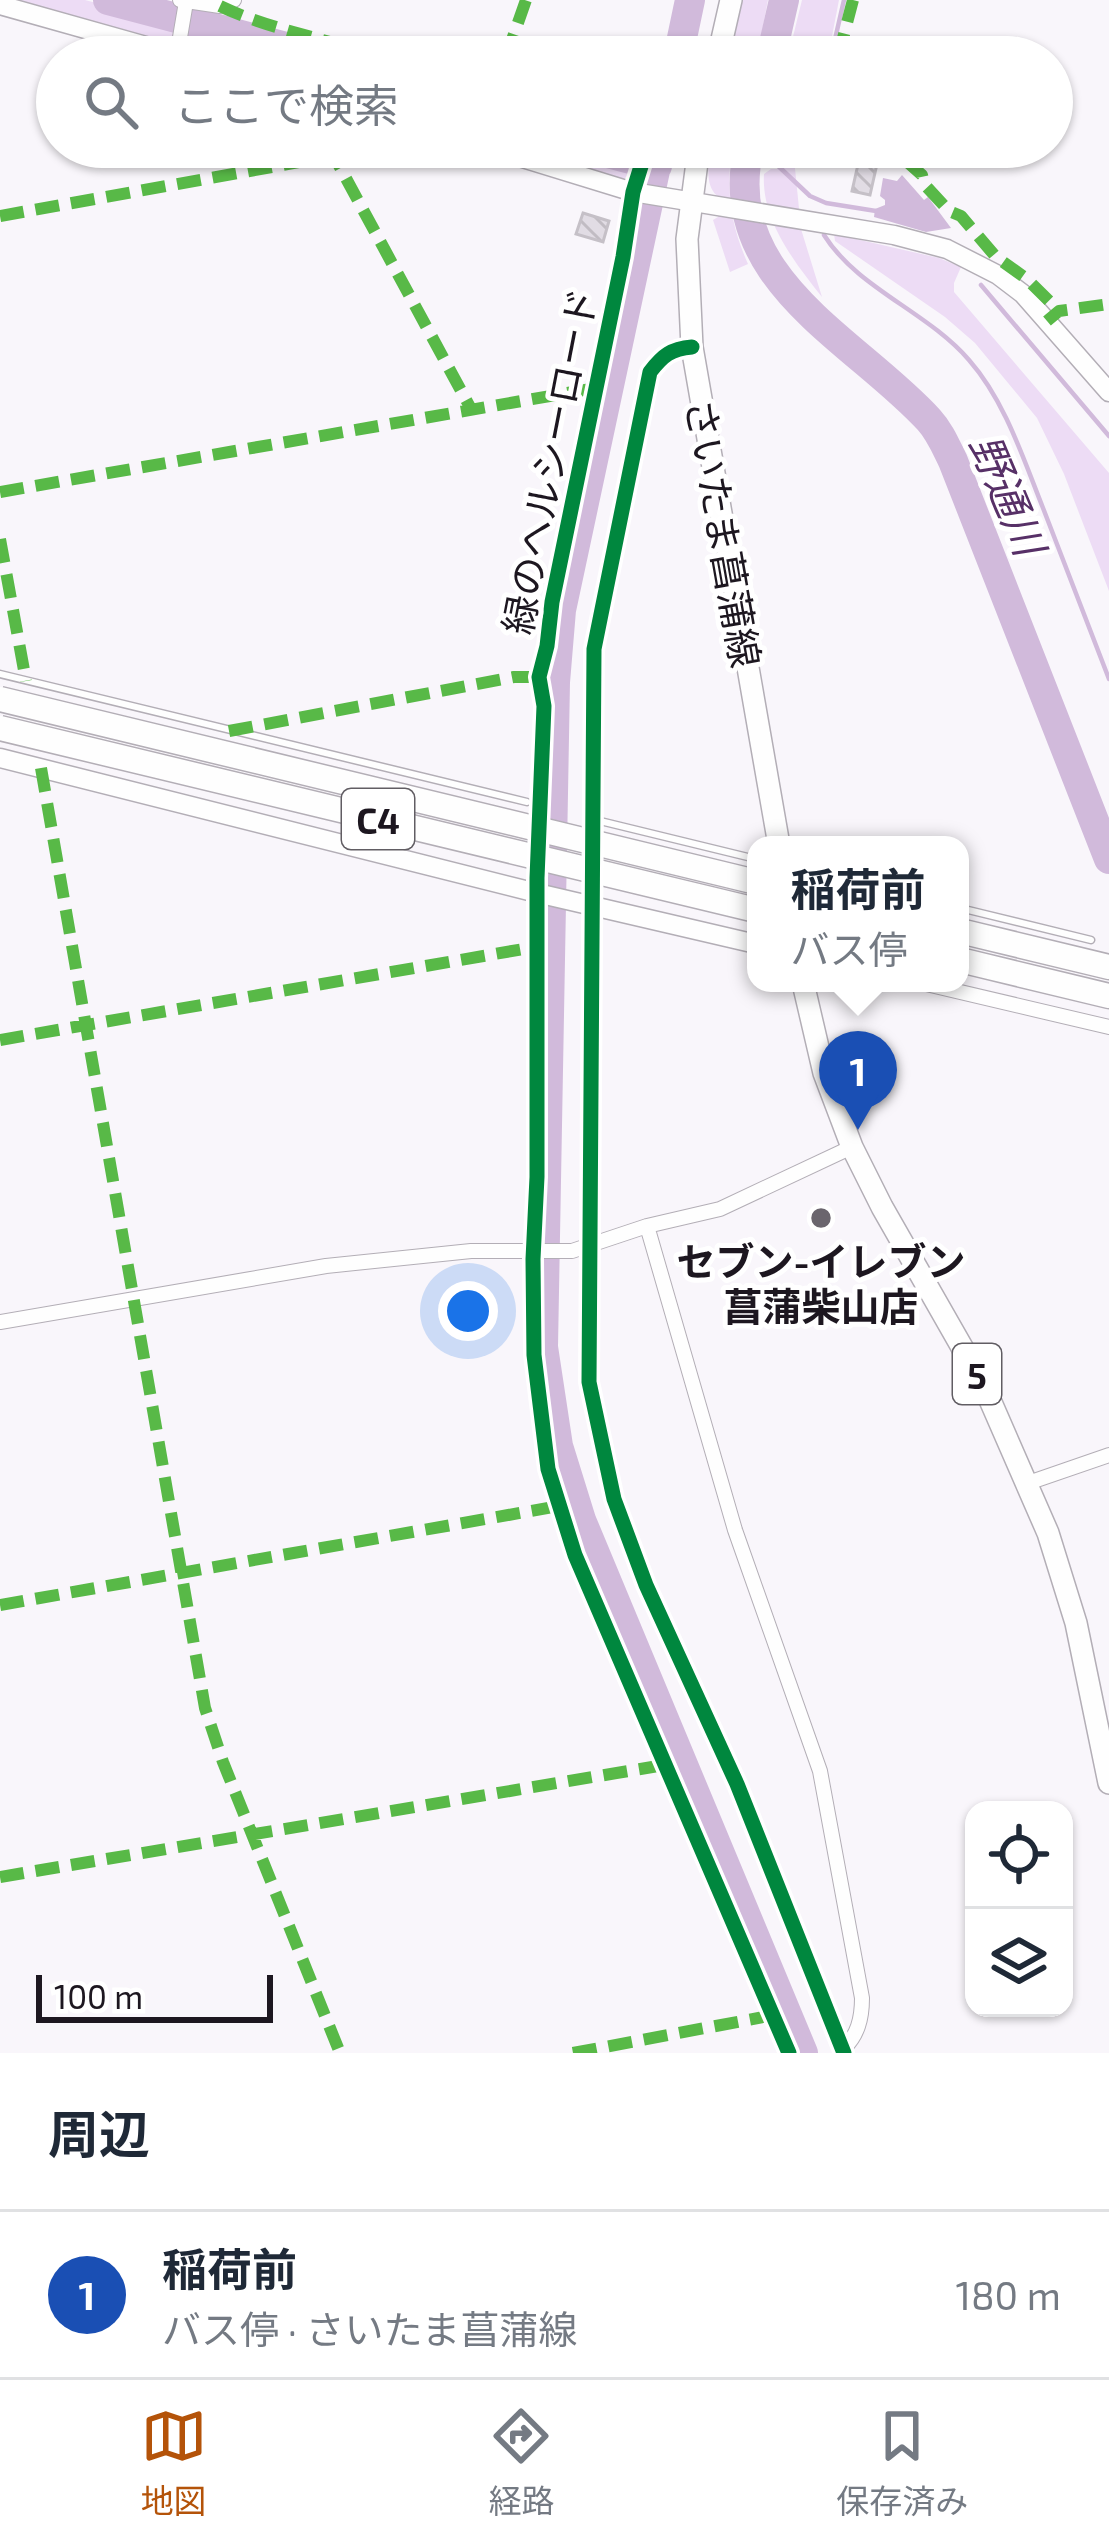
<!DOCTYPE html>
<html lang="ja">
<meta charset="utf-8">
<style>
:root{--surface:#fff;--page:#f2f2f3;--text:#1f2937;--muted:#747a83;--line:#e0e1e3;--accent:#b45309}
body{margin:0;font-family:"Exo 2","Noto Sans JP",sans-serif;background:var(--page);color:var(--text)}
.controls{position:absolute;right:36px;bottom:36px;display:grid;overflow:hidden;border-radius:24px;box-shadow:0 3px 9px #0004}
.controls button{width:108px;height:108px;display:grid;place-items:center;padding:0;border:0;border-bottom:3px solid var(--line);background:var(--surface);color:var(--text);font:60px sans-serif}
.scale{position:absolute;left:36px;bottom:30px;width:237px;box-sizing:border-box;padding-left:12px;border:6px solid #1d1720;border-top:0;font-size:33px;line-height:42px;white-space:nowrap;color:#1d1720;-webkit-text-stroke:9px #fff;paint-order:stroke}
.you{position:absolute;left:468px;top:1311px;width:42px;height:42px;margin:-30px;border:9px solid #fff;border-radius:50%;background:#1a73e8;box-shadow:0 0 0 18px #1a73e833}
.badge{display:grid;place-items:center;width:78px;height:78px;border-radius:50%;background:var(--accent);color:#fff;font-size:39px;font-weight:700}
.pin{position:absolute;translate:-50% -99px;filter:drop-shadow(0 3px 6px #0008)}
.pin::after{content:'';position:absolute;top:63px;width:42px;height:36px;background:inherit;clip-path:polygon(0 0,100% 0,50% 100%)}
.popup{position:absolute;left:747px;top:836px;width:222px;height:156px;box-sizing:border-box;display:grid;place-content:center;border-radius:24px;background:var(--surface);filter:drop-shadow(0 3px 9px #0005);font-size:39px;white-space:nowrap;color:var(--muted)}
.popup b{font-size:45px;color:var(--text)}
.popup::after{content:'';position:absolute;left:50%;top:100%;margin-left:-24px;border:24px solid transparent;border-top-color:var(--surface)}
.list{margin:0;padding:0;list-style:none}
h2{display:flex;justify-content:space-between;align-items:center;height:156px;margin:0;padding:0 48px;font-size:51px}
h2 small{font-size:39px;font-weight:400;color:var(--muted)}
.list li{display:grid;grid-template-columns:78px 1fr auto;gap:36px;align-items:center;box-sizing:border-box;height:168px;padding:0 48px;border-top:3px solid var(--line)}
.list b{display:block;font-size:45px;white-space:nowrap}
.list p{margin:0;font-size:39px;white-space:nowrap;color:var(--muted)}
.list em{font-size:39px;font-style:normal;color:var(--muted)}
.icon{flex:none;width:66px;height:66px;fill:none;stroke:currentColor;stroke-width:2;stroke-linecap:round;stroke-linejoin:round}
.map{position:relative;flex:none;width:1109px;height:2053px;overflow:hidden}
.search{position:absolute;background:var(--surface);box-shadow:0 3px 9px #0004;left:36px;right:36px;top:36px;height:132px;display:flex;align-items:center;gap:30px;box-sizing:border-box;padding:0 42px;border-radius:66px;color:var(--muted);font-size:45px}
.sheet{height:324px;background:var(--surface)}
nav{display:flex;justify-content:space-around;align-items:center;box-sizing:border-box;height:168px;border-top:3px solid var(--line);background:var(--surface);font-size:33px;color:var(--muted)}
nav a{display:grid;justify-items:center;gap:6px}
nav .on{color:var(--accent)}
.map>svg:first-child{display:block}
</style>
<div class="map">
<svg width="1109" height="2053" viewBox="0 0 1109 2053">
<defs>
<pattern id="building-back-hatch" width="6" height="6" patternUnits="userSpaceOnUse" patternTransform="scale(3)"><rect width="6" height="6" fill="#e1dce4"/><path d="M-1 5l2 2M0 0l6 6M5-1l2 2" fill="none" stroke="#c1bcc3"/></pattern>
</defs>
<rect width="100%" height="100%" fill="#f9f6fb"/>
<!-- green -->
<path fill="#eddcf5" d="M14 0H85L302 57H212Z
M127 0H154L194 11 220 14 364 57H340Z
M742 0H768L757 57H729Z
M802 0H839L828 57H788Z
M514 147H566L622 162 630 158 627 153 606 147H632L638 150 632 173 622 180Z
M711 147H732C726 192 730 223 748 264L730 272 713 220 718 217 717 196C704 184 709 163 711 147Z
M767 147H828L824 160 794 158 801 229 822 297C795 263 761 220 764 174L771 169H778L779 161 768 156Z
M834 234 939 258 961 267 954 283V292L1109 473V591L1064 474 1037 418 975 343 945 317 835 241Z"/>
<!-- water -->
<path fill="#d1badb" d="M902 175 924 200 928 197 951 228 926 232 874 217 875 209 885 205V200L880 196 883 178 897 181Z"/>
<g fill="none" stroke-linecap="round" stroke-linejoin="round">
<!-- stream -->
<path stroke="#d1badb" stroke-width="4.5" d="M834 57 833 48 844 0
M747 157 775 163 810 196 826 203 876 211
M824 235C857 288 928 312 969 360 1005 401 1023 458 1043 508 1065 565 1087 622 1109 679
M981 285 1109 436"/>
<!-- river -->
<path stroke="#d1badb" stroke-width="30" d="M108 0 324 57
M678 57 690 0
M771 57 784 0
M585 147 657 166
M660 147 561 610 555 682 543 1347 558 1446 581 1520 803 2053
M749 147C718 279 855 339 929 420 940 432 946 447 953 461L1109 859"/>
</g>
<!-- building -->
<path fill="url(#building-back-hatch)" stroke="#c5c0c7" stroke-width="3" d="M859 160 877 164 870 195 852 191Z
M583 213 609 221 603 242 576 234Z"/>
<g fill="none" stroke-linecap="round" stroke-linejoin="round">
<!-- lane casing -->
<g stroke="#b3aeb6" stroke-width="9">
<path id="lane" d="M0 674 527 802
M596 820 756 859
M960 908 1091 940"/>
</g>
<!-- street casing -->
<g stroke="#b3aeb6" stroke-width="16">
<path id="street" d="M180 0 220 6 234 0
M177 55 186 2
M692 347C671 349 663 355 650 372L594 649 589 1382 614 1499 646 1585 737 1784 844 2053
M922 983 1109 1027
M647 1226 735 1530 820 1771 862 1998C862 2018 858 2036 842 2050
M0 1322 326 1266 471 1251H572L647 1226 720 1209 852 1147
M1028 1483 1109 1455"/>
</g>
<!-- secondary casing -->
<g stroke="#b3aeb6" stroke-width="21">
<path id="secondary" d="M0 5 185 57
M487 147 633 192 894 235 947 249 998 275 1023 294 1109 392
M0 758 537 893 756 944"/>
</g>
<!-- primary casing -->
<g stroke="#b3aeb6" stroke-width="24">
<path id="primary" d="M718 57 731 0
M699 147 687 239 692 347 779 845
M803 983 824 1073 852 1147 882 1207 983 1384 1048 1533 1076 1623 1109 1783"/>
</g>
<!-- highway casing -->
<g stroke="#b3aeb6" stroke-width="27">
<path id="highway" d="M960 931 1109 967
M960 960 1109 996"/>
</g>
<!-- lane -->
<use href="#lane" stroke="#fefefe" stroke-width="6"/>
<!-- street -->
<use href="#street" stroke="#fefefe" stroke-width="14"/>
<!-- secondary -->
<use href="#secondary" stroke="#fefefe" stroke-width="18"/>
<!-- primary -->
<use href="#primary" stroke="#fefefe" stroke-width="21"/>
<!-- highway -->
<use href="#highway" stroke="#fefefe" stroke-width="24"/>
<!-- highway-bridge casing -->
<g stroke="#b3aeb6" stroke-width="27" stroke-linecap="butt">
<path id="highway-bridge" d="M0 699 756 882
M0 728 756 910"/>
</g>
<!-- highway-bridge -->
<use href="#highway-bridge" stroke="#fefefe" stroke-width="24"/>
<!-- quiet -->
<path stroke="#58b947" stroke-width="12" stroke-dasharray="24 12" stroke-linecap="butt" d="M220 6C270 30 326 38 377 57
M506 57 526 0
M844 57 842 42 853 0
M329 147 471 409
M872 147 905 160 922 175 924 184 949 211 961 216 996 257 1027 279 1059 311
M0 216 383 147
M1047 321 1059 311 1109 304
M0 492 596 388
M0 539 26 681
M229 731 514 677H539
M41 768 205 1708 223 1762 340 2053
M0 1040 535 947 536 950
M0 1605 559 1506
M0 1877 664 1765
M573 2053 774 2015"/>
<!-- cycleway casing -->
<g stroke="#fff" stroke-width="22">
<path id="cycleway" d="M647 147 633 192 623 257 552 602 547 646 539 677 544 706 537 878V1177L533 1259 534 1355 548 1469 575 1555 789 2053
M692 347C671 349 663 355 650 372L594 649 589 1382 614 1499 646 1585 737 1784 844 2053"/>
</g>
<!-- cycleway -->
<use href="#cycleway" stroke="#00873e" stroke-width="15"/>
</g>
<!-- markers -->
<circle fill="#6a656d" stroke="#fff" stroke-width="4.5" cx="821" cy="1218" r="12"/>
<g text-anchor="middle" dominant-baseline="central" stroke-width="10" stroke-linejoin="round" paint-order="stroke">
<!-- shield labels -->
<g fill="#fff" stroke="#615d63" stroke-width="3">
<rect x="342" y="789" width="72" height="60" rx="9"/>
<rect x="953" y="1344" width="48" height="60" rx="9"/>
</g>
<g font-size="36" font-weight="bold" fill="#1d1720">
<text x="378" y="819">C4</text>
<text x="977" y="1374">5</text>
</g>
<!-- street labels -->
<g font-size="39" fill="#1d1720" stroke="#fff">
<text transform="translate(549 461) rotate(-79)">緑のヘルシーロード</text>
<text transform="translate(724 533) rotate(80)">さいたま菖蒲線</text>
</g>
<!-- poi labels -->
<g font-size="39" font-weight="bold" fill="#1d1720" stroke="#fff">
<text x="821" y="1260">セブン-イレブン<tspan x="821" dy="45">菖蒲柴山店</tspan></text>
</g>
<!-- water labels -->
<g font-size="42" font-style="italic" fill="#573067" stroke="#fff">
<text transform="translate(1009 494) rotate(67)">野通川</text>
</g>
</g>
</svg>
<div class="controls">
<button><svg class="icon" aria-label="locate" viewBox="0 0 24 24"><circle cx="12" cy="12" r="6"/><path d="M12 2v4M12 18v4M2 12h4M18 12h4"/></svg></button>
<button><svg class="icon" aria-label="layers" viewBox="0 0 24 24"><path d="M12 4l9 5-9 5-9-5zM3 14l9 5 9-5"/></svg></button>
</div>
<div class="scale">100 m</div>
<div class="you"></div>
<div class="pin badge" style="left:858px;top:1130px;background:#1a4fb4">1</div>
<div class="popup"><b>稲荷前</b>バス停</div>
<div class="search"><svg class="icon" aria-label="search" viewBox="0 0 24 24"><circle cx="10" cy="10" r="6"/><path d="M15 15l6 6"/></svg>ここで検索</div>
</div>
<section class="sheet">
<h2>周辺<small></small></h2>
<ul class="list">
<li><span class="badge" style="background:#1a4fb4">1</span><div><b>稲荷前</b><p>バス停 · さいたま菖蒲線</p></div><em>180 m</em></li>
</ul>
</section>
<nav>
<a class="on"><svg class="icon" aria-label="map" viewBox="0 0 24 24"><path d="M3 6l6-2 6 2 6-2v14l-6 2-6-2-6 2zM9 4v14M15 6v14"/></svg>地図</a>
<a><svg class="icon" aria-label="directions" viewBox="0 0 24 24"><path d="M12 3l9 9-9 9-9-9zM9 14v-3h6M13 9l2 2-2 2"/></svg>経路</a>
<a><svg class="icon" aria-label="saved" viewBox="0 0 24 24"><path d="M7 4h10v16l-5-4-5 4z"/></svg>保存済み</a>
</nav>
